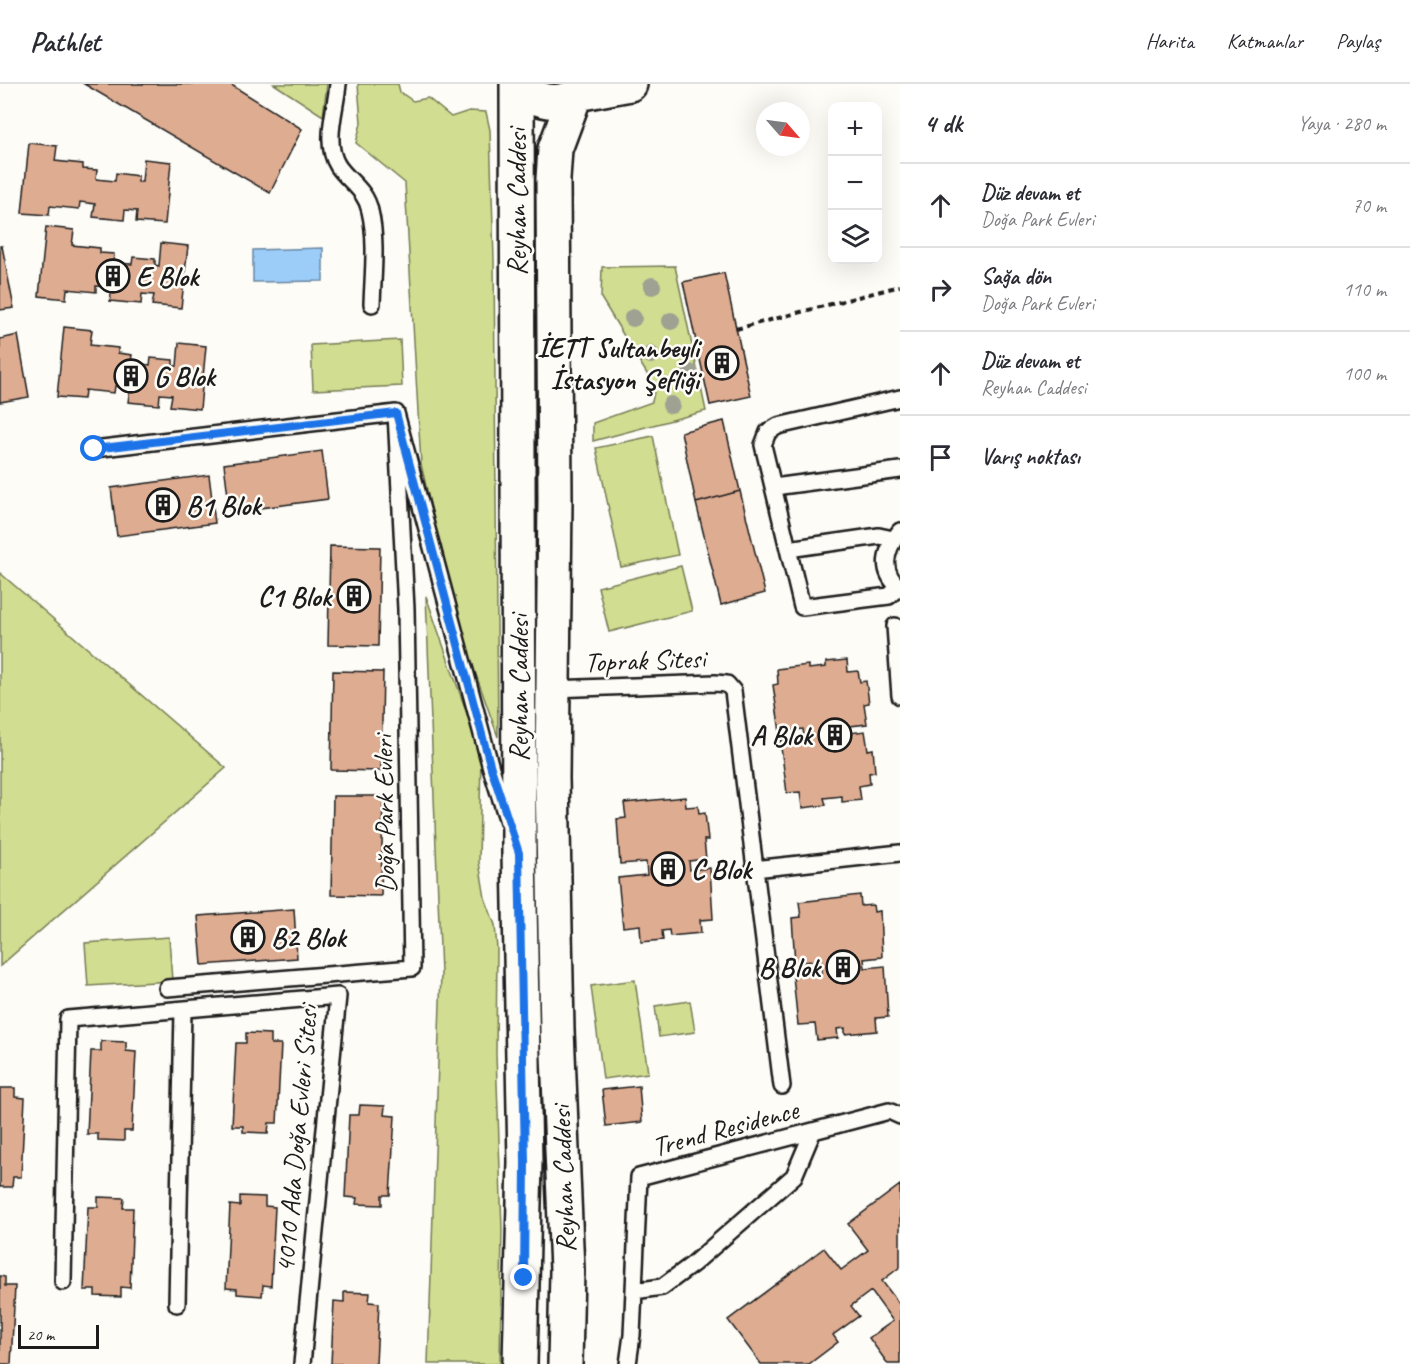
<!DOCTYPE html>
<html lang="tr">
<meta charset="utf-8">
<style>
:root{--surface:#fff;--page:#f2f2f3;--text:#2b2b33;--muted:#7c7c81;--line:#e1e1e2}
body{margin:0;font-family:Caveat,sans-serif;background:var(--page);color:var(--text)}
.controls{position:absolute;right:18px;top:18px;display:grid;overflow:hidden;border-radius:12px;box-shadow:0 6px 24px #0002}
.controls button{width:54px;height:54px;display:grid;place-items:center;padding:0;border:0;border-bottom:2px solid var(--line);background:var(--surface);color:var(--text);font:30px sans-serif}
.compass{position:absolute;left:756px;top:18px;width:54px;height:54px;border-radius:50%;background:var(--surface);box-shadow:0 6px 24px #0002;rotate:118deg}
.scale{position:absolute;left:18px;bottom:15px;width:81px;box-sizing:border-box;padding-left:6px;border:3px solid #1c1c1c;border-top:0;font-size:16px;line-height:21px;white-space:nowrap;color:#1c1c1c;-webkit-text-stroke:4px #fdfcf7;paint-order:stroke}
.stop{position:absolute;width:18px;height:18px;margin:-14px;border:4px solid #1a73e8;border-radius:50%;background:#fff}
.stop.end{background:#1a73e8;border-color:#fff;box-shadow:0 2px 6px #0008}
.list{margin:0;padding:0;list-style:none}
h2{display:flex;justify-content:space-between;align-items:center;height:78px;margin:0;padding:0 24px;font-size:26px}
h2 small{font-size:20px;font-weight:400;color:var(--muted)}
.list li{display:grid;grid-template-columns:39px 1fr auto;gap:18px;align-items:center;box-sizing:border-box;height:84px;padding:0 24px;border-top:2px solid var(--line)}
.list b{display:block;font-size:22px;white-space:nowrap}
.list p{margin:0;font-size:20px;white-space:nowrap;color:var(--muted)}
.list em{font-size:20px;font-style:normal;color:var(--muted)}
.icon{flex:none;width:33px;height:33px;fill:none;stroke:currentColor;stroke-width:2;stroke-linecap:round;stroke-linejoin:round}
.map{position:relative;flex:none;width:900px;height:1280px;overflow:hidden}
header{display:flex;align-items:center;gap:36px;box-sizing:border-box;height:84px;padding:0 30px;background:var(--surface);border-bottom:2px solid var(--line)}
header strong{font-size:28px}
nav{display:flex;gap:33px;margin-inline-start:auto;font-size:21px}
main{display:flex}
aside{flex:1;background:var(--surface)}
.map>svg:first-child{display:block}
</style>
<header>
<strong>Pathlet</strong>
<nav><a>Harita</a><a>Katmanlar</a><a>Paylaş</a></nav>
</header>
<main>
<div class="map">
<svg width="900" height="1280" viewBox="0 0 900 1280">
<rect width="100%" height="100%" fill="#fdfcf7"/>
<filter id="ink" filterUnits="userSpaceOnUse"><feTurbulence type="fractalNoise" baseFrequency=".0167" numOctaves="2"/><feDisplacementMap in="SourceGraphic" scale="12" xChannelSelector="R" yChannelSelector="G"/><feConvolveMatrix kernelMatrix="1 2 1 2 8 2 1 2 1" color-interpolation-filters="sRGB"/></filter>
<g filter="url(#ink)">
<!-- green -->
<path fill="#d1dd90" stroke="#767c56" stroke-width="1.5" d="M274 0H327L323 32Z
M358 0H398L400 8 413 17 428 14 451 33 469 27 486 28 490 46 494 176 498 653 455 531 421 380 405 99 356 59 361 39Z
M675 182 706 327 593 357V339L652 318 655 303 601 214 602 183Z
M400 256 402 302 313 306 311 261Z
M653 352 678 471 621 483 596 364Z
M681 482 692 527 609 548 598 503Z
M0 489 226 684 0 882Z
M426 512 481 670 479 778 485 814 495 841 497 865 496 970 502 1145 500 1280H428L441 889Z
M169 853 172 897 88 902 85 859Z
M635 896 648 989 603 995 591 902Z
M690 917 695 948 659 953 655 922Z"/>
<!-- water -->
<path fill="#9ccdf9" stroke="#6986a1" stroke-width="1.5" d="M323 164V197L253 198V166Z"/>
<!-- building -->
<path fill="#deac91" stroke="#1c1c1c" stroke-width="1.5" d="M84 0H230L302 45 270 109Z
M29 59 57 62 55 77 83 80V85L97 86 96 95 115 97 116 89 138 92V98H142L144 75 171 78 165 140 136 138 137 127 125 126 124 136 93 133 95 120 80 118 79 125 50 122 49 131 22 129Z
M46 143 74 146 72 161 100 164V169L114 170 113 179 132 180 133 173 155 175V181L159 182 161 159 188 162 181 224 152 221 154 211 142 210 141 220 110 217 112 203 96 202V208L67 205 66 215 39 212Z
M0 162H2L14 224 0 226Z
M724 189 751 312 710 321 683 198Z
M64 243 92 246 90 261 118 264V269L132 271 131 279 150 281 151 274 173 276V282H177L179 259 206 262 200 325 170 322 172 311 160 310 159 321 128 318 130 304 115 302 114 309 85 306 84 315 57 313Z
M18 251 29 313 0 318V255Z
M724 337 740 407 696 419 681 348Z
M322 367 328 415 230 428 224 380Z
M209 391 215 439 117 452 111 404Z
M740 407 765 509 721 521 696 419Z
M330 462 380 463 378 562 328 561Z
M847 576 848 588 858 587 860 598 866 597 869 619 864 620 867 640 850 642V649L865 647 868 666 873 665 875 688 869 689 870 700 859 702 861 716 842 718V712L824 714 826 721 802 724 800 708 787 709 780 656 804 653 803 645 780 648 773 601 778 600 777 585 808 581V585L826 583V578Z
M333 587 383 588 381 687 331 686Z
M333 712H383L381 812 331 811Z
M685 713 686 723 698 722 699 730 705 729 708 756H704L706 775 689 777 690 786 710 784 713 835 700 836 701 849 670 852 669 846 662 847 663 856 641 858 640 841 623 843 618 794 647 791 646 778 620 780 617 735 626 734 624 719Z
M860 811 861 822 873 821 874 828 880 827 882 873 864 875 865 884 885 882 888 933 876 934 877 947 845 950V944L837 945 838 954 817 956 815 940 798 941 793 892 822 889 821 876 795 879 792 834 801 833 799 818Z
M294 825 297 874 202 881 198 832Z
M246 949 271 950V960H281L277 1039H269L268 1049 243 1048V1042H232L236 959H246Z
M101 957 126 958V967L136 968 132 1047H124V1057L98 1056V1050H87L91 967H101Z
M639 1002 642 1038 606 1042 602 1006Z
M0 1004H15V1013L25 1014 21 1093H13L12 1103H0Z
M360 1021 385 1022 384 1031 395 1032 390 1111H382V1121L356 1120 357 1114 345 1113 349 1031H359Z
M900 1101V1183L882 1197 900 1221V1280H888L869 1254 893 1237 871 1207 851 1222 859 1232 833 1251 838 1258 809 1280H761L728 1236 824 1164 841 1186 868 1166 848 1140Z
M240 1112 265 1113V1122L275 1123 271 1202 263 1201 262 1212 237 1210V1205L226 1204 230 1121 240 1122Z
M98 1113 124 1114 123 1124H133L130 1204 121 1203V1213L95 1212V1206H84L88 1123H98Z
M0 1192 5 1193V1202H15L11 1280H0Z
M344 1208 370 1209 369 1218 379 1219 376 1280H331L334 1217 344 1218Z"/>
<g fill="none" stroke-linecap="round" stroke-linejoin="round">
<!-- lane casing -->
<g stroke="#1c1c1c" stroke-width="20">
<path id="lane" d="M338 0C336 25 323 59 338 82 349 98 366 106 370 127 377 156 373 190 372 220
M94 365 396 329 491 684 508 738
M774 403 900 386
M900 447C885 466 879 487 900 504
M788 465 879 452 893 455
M899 503 889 512 802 523 763 361 768 348 778 342 900 314
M895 542 900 612
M553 605 715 599 727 600 733 607 782 1002
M754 785 900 769
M167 904 412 884 406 525 396 329
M63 1198 68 935 338 912 302 1280
M634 1207 662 1203 693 1180 794 1092 813 1047
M177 1220 183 926
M628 1280 632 1251 639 1093 889 1027 900 1032"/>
</g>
<!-- primary casing -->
<g stroke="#1c1c1c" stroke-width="38">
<path id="primary" d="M517 0 519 769 525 1078 520 1280
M519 0C539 23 568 23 589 2
M582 9 630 0
M565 1280 567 1186 557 946 552 694 555 415 553 95 555 65 574 14"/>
</g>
<!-- path -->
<path stroke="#1c1c1c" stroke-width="4" stroke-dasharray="6 4.5" stroke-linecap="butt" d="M736 245 900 202"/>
<!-- lane -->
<use href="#lane" stroke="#fdfcf7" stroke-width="15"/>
<!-- primary -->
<use href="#primary" stroke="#fdfcf7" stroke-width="33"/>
</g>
<!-- trees -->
<g fill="#9fa192">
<circle cx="652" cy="202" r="9"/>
<circle cx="633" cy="234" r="9"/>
<circle cx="671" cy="237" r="9"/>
<circle cx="651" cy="271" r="9"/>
<circle cx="690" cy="289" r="9"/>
<circle cx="671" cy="321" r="9"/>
</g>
</g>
<g fill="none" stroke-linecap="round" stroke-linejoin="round" filter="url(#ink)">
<!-- route -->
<path stroke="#1a73e8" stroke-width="8" d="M94 365 396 329 491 684 519 769 525 1078 524 1194"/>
</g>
<!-- icons -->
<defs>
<g id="building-ring" transform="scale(1.725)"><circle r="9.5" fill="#fdfcf7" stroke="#1c1c1c" stroke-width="1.5"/><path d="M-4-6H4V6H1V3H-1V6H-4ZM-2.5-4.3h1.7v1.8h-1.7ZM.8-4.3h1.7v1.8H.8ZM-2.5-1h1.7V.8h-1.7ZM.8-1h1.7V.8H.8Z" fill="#1c1c1c"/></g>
</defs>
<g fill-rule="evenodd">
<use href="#building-ring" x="113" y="192"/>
<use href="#building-ring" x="722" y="279"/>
<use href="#building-ring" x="131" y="292"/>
<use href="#building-ring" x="163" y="421"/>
<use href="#building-ring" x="354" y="512"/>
<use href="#building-ring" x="835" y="651"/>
<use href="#building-ring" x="668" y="785"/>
<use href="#building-ring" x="248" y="853"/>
<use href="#building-ring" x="843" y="883"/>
</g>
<g text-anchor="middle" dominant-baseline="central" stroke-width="5" stroke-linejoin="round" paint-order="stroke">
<!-- street labels -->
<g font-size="28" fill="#1c1c1c" stroke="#fdfcf7">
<text transform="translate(516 118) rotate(-90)">Reyhan Caddesi</text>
<text transform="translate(645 576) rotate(-2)">Toprak Sitesi</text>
<text transform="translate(518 604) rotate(-90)">Reyhan Caddesi</text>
<text transform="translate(384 730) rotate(-91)">Doğa Park Evleri</text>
<text transform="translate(725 1044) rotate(-15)">Trend Residence</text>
<text transform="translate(296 1055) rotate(-85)">4010 Ada Doğa Evleri Sitesi</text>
<text transform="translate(563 1095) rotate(-92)">Reyhan Caddesi</text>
</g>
<!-- poi labels -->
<g font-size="28" font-weight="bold" fill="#1c1c1c" stroke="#fdfcf7" text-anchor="start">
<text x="136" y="192">E Blok</text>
<text x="699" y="263" text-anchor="end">İETT Sultanbeyli<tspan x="699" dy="32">İstasyon Şefliği</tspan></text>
<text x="154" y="292">G Blok</text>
<text x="186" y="421">B1 Blok</text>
<text x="331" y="512" text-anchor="end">C1 Blok</text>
<text x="812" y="651" text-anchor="end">A Blok</text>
<text x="691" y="785">C Blok</text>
<text x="271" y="853">B2 Blok</text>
<text x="820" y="883" text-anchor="end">B Blok</text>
</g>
</g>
</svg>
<div class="controls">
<button>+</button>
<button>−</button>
<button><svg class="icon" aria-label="layers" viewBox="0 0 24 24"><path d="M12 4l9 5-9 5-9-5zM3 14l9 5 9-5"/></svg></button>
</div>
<svg class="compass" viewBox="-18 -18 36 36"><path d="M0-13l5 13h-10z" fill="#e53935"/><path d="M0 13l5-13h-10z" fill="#7c7c81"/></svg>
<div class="scale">20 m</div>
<div class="stop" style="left:94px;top:365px"></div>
<div class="stop end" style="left:524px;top:1194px"></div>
</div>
<aside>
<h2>4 dk<small>Yaya · 280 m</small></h2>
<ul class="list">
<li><svg class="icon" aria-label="ahead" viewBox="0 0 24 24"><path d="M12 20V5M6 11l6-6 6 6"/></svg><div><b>Düz devam et</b><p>Doğa Park Evleri</p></div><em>70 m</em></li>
<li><svg class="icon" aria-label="right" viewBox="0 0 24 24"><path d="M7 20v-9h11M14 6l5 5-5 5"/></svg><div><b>Sağa dön</b><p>Doğa Park Evleri</p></div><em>110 m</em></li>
<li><svg class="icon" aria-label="ahead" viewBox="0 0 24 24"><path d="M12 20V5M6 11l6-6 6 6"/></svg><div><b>Düz devam et</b><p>Reyhan Caddesi</p></div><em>100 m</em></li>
<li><svg class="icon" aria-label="arrive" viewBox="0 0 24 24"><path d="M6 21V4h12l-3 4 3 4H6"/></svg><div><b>Varış noktası</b></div></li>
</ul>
</aside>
</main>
